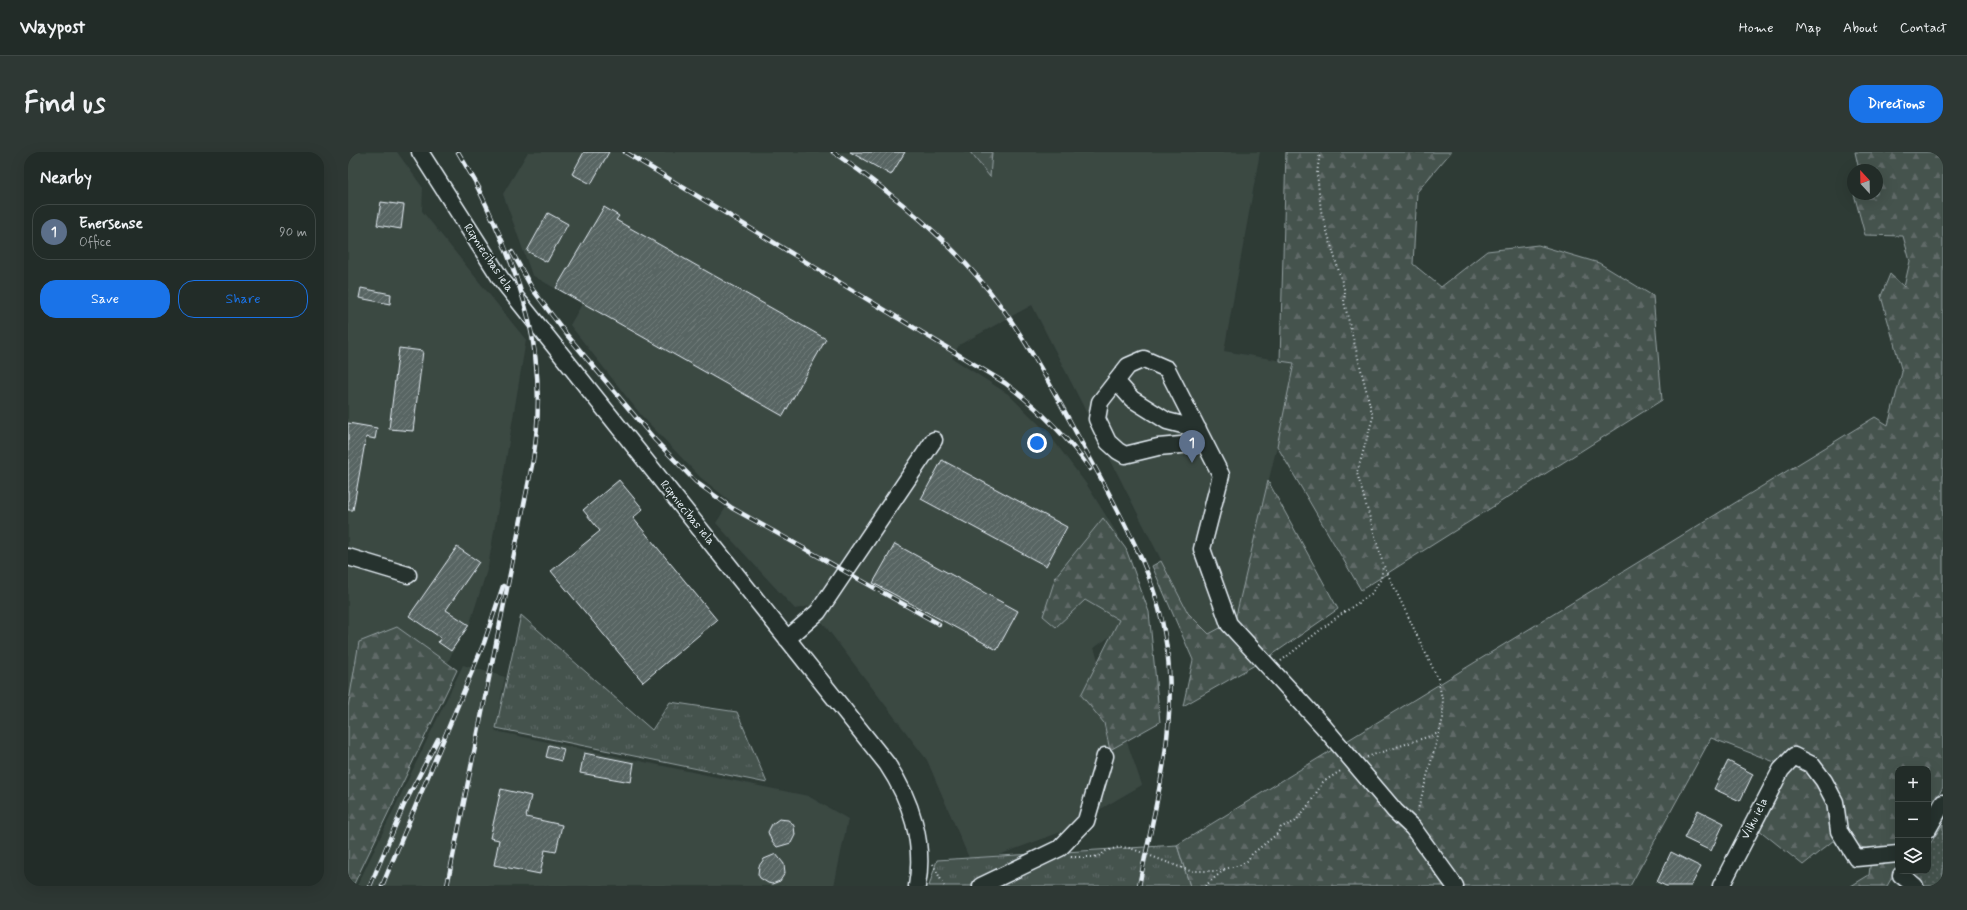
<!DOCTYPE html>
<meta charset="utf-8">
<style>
:root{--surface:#222c28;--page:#2e3834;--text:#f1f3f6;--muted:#a2a7a8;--line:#3f4845;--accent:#1a73e8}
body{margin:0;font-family:Mynerve,sans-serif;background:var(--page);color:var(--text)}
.controls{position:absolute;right:12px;bottom:12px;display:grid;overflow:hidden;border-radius:8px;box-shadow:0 4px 16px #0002}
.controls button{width:36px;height:36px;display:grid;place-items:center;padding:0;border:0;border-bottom:1px solid var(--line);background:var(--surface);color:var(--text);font:20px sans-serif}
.compass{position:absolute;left:1499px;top:12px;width:36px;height:36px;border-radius:50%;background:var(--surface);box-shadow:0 4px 16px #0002;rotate:338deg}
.you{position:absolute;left:689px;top:291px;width:14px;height:14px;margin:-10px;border:3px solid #fff;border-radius:50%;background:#1a73e8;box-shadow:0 0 0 6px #1a73e833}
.badge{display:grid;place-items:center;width:26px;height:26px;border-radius:50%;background:var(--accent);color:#fff;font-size:13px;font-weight:700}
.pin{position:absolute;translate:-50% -33px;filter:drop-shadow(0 1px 2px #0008)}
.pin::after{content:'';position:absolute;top:21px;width:14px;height:12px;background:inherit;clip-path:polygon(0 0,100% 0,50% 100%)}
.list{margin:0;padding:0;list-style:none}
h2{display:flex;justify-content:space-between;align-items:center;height:52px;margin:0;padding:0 16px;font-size:17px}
h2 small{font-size:13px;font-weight:400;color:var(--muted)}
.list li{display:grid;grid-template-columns:26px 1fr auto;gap:12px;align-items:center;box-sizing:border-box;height:56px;margin:0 8px 8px;padding:0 8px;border:1px solid var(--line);border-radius:16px}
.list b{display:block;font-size:15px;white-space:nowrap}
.list p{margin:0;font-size:13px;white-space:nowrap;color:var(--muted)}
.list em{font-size:13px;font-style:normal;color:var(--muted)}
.actions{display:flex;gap:8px;padding:12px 16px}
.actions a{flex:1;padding:9px 0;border:1px solid var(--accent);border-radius:16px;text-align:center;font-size:14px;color:var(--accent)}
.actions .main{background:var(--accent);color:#fff}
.icon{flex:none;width:22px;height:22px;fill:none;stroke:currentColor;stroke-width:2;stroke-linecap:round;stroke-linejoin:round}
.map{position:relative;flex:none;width:1595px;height:734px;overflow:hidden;border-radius:16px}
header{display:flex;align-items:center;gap:24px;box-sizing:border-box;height:56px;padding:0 20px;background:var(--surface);border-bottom:1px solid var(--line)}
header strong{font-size:19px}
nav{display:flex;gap:22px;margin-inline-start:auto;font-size:14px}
.intro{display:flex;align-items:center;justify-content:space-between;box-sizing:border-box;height:96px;padding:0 24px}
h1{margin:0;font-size:28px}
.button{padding:10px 18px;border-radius:16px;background:var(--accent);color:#fff;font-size:14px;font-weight:700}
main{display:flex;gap:24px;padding:0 24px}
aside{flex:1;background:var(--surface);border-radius:16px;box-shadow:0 4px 16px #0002}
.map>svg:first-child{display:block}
</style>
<header>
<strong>Waypost</strong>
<nav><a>Home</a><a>Map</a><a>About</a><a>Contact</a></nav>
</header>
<div class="intro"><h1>Find us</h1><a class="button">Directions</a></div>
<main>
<aside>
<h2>Nearby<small></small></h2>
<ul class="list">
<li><span class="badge" style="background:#5c6f8a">1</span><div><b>Enersense</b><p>Office</p></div><em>90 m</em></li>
</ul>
<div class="actions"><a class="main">Save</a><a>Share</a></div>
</aside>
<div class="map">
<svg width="1595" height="734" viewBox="0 0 1595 734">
<defs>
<pattern id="grass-tufts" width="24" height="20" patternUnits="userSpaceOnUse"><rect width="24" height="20" fill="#45524e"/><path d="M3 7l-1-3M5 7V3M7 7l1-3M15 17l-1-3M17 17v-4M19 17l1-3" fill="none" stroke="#606b68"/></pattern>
<pattern id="forest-firs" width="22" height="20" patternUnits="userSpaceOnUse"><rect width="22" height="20" fill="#45524e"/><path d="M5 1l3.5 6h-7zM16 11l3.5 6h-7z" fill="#606b68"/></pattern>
<pattern id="garden-dots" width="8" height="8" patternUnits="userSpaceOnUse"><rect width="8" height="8" fill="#45524e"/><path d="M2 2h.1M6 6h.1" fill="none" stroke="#606b68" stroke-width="1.8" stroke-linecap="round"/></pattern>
<pattern id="building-hatch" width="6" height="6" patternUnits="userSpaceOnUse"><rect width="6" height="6" fill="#596563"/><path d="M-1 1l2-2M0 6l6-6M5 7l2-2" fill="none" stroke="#717c7a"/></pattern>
</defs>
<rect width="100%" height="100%" fill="#2e3b35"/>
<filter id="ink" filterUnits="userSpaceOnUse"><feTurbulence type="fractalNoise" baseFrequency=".025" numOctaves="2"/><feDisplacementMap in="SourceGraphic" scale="8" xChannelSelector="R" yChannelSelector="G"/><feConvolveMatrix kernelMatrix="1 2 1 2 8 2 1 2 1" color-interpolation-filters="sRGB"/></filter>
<g filter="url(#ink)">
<!-- built -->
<path fill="#3b4843" d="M0 0H49L75 36 74 59 178 188 140 415 122 471 104 501 4 734H0Z
M180 0H912L876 199 946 211 929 294 887 468 861 482 840 461 684 153 611 193 604 206 660 242 700 281 739 333 773 388 796 460 746 496 794 633 713 680 624 713 579 608 462 454 447 457 368 371 382 349 352 325 293 263 222 173 234 152 184 123 155 42Z
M115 513 157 525 147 579 460 644 500 667 486 734H9Z"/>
<!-- grass -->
<path fill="url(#grass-tufts)" stroke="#96a2a3" d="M173 463 304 578 322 550 389 560 419 631 148 576Z
M829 693 842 734H581L589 708Z"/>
<!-- forest -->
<path fill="url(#forest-firs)" stroke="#96a2a3" d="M622 0H644L642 25Z
M938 0H1103L1069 40 1065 112 1093 135 1139 99 1190 93 1251 111 1305 144 1314 248 1013 438 929 294 946 211 932 209Z
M1507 0H1595V635L1580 662V617H1550V715L1539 734H1503L1521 723 1524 698 1486 688 1455 713 1410 677 1440 615 1363 586 1282 734H842L829 693 1527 265 1540 273 1554 220 1533 144 1542 122 1556 135 1562 109 1555 84 1517 83 1506 42H1529V18H1511Z
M920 329 990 457 921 505 835 554 845 508 804 414 813 409 840 461 861 482 887 468Z
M755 366 778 397 801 460 812 570 762 598 756 571 733 543 771 468 737 448 708 475 695 464 708 424Z
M49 475 109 518 5 734H0V555L11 490Z"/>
<!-- garden -->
<path fill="url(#garden-dots)" stroke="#96a2a3" d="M1595 672V734H1555L1564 719H1580V695Z"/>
<!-- building -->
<path fill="url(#building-hatch)" stroke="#e8f1f8" d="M236 0H261L243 32 224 22Z
M502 0H557L543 23Z
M33 50 56 53 53 77 29 73Z
M256 55 271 64 268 68 478 187 435 264 208 136Z
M200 61 220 72 199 110 179 99Z
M13 136 43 142 42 152 11 146Z
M51 196 75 199 65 279 41 277Z
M0 271 29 276 27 287 18 285 5 358H0Z
M594 308 719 375 698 414 573 347Z
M271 328 295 357 285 366 369 468 295 530 203 419 252 379 235 358Z
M547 392 670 459 649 498 525 431Z
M109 395 131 410 98 458 121 473 103 499 90 490 93 486 61 464Z
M201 593 216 597 213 609 198 605Z
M236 601 286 611 283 630 232 621Z
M1380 609 1405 622 1392 649 1366 637Z
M153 637 183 644 178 665 214 673 208 700 197 698 192 722 146 713 151 688 142 686Z
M1350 658 1376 671 1363 699 1336 686Z
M431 667 440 668 444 671 446 674 447 683 443 691 429 695 423 688 420 680 424 672Z
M1323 700 1353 715 1343 734H1318L1309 730Z
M428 702 436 712 437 721 432 729 424 732 420 731 412 726 410 722 411 714 416 707Z"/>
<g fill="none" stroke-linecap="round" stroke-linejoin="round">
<!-- minor casing -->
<g stroke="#e8f1f8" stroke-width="19">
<path id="minor" d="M72 0 153 127 539 612C563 648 577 691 569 734
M768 229 784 247 819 269 850 277
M856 291 810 295 777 303 770 299 760 290 749 267 752 250 780 214 796 207 819 217 873 323 854 397 881 472 975 574 1047 659 1065 676 1107 734
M0 405 60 423
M439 487 470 460 586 288
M1580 677 1595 651
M1553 723 1567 734
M633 734 712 696 738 669 757 604
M1373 734 1433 618 1446 604 1464 613 1476 629 1487 650 1491 679 1508 706 1550 702"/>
</g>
<!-- path -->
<path stroke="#e8f1f8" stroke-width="2" stroke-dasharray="1 3" stroke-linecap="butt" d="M972 0 969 21 973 59 997 140 996 150 1025 265 1009 321 1035 412 1090 527 1095 551V566L1069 661
M933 509 985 468 1023 442 1033 427 1035 414
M1019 605 1091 581
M723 705H746L753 703 758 699 771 695 782 696 842 719H869L892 713 899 709 904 702 929 682 933 675 947 670 962 651 975 630 994 618
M585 712 596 734
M857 734 877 717"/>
<!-- minor -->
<use href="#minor" stroke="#26332d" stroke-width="16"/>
<!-- rail casing -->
<g stroke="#e8f1f8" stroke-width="4.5">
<path id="rail" d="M110 0 131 36
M277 0 657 231C690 256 718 283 742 317
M485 0C547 43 607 92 652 153 690 205 718 263 749 319 785 387 816 439 821 518 826 590 805 664 791 734
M164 100 185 138 219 183 307 288 348 330 384 356 591 472
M22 734 56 653 90 587
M34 734 136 491 155 434
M99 734 185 308C202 202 174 125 128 32"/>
</g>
<!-- rail -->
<use href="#rail" stroke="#26332d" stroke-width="3" stroke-dasharray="9" stroke-linecap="butt"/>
</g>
</g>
<g text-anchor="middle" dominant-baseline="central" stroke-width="3.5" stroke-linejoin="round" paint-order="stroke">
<!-- street labels -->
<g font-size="12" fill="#e8f1f8" stroke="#26332d">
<text transform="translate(140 106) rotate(56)">Rūpniecības iela</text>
<text transform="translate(339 361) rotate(51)">Rūpniecības iela</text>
<text transform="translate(1407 667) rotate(-63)">Vilku iela</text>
</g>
</g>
</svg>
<div class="controls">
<button>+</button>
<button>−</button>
<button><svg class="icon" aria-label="layers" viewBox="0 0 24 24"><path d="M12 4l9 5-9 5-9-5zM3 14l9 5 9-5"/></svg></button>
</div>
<svg class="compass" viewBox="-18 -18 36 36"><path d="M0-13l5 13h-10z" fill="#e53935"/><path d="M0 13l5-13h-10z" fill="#a2a7a8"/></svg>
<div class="you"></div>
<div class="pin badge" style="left:844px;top:311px;background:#5c6f8a">1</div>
</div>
</main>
